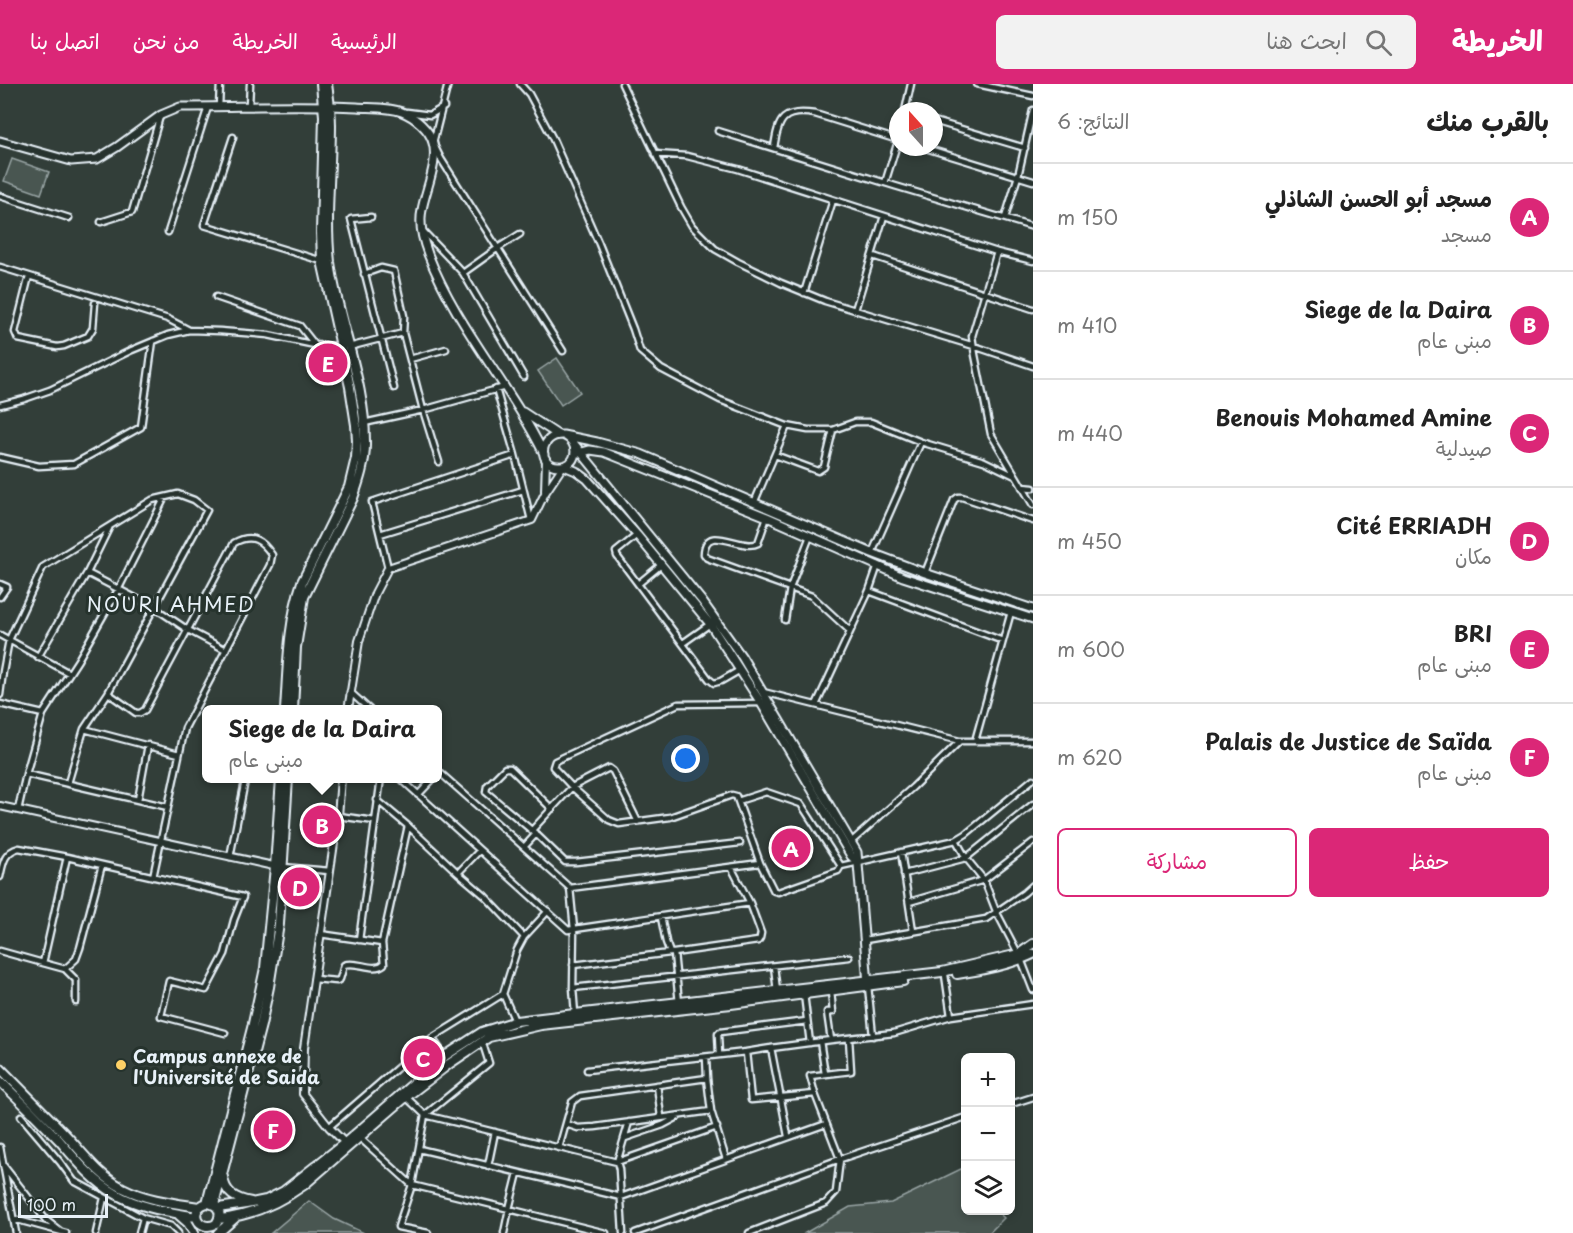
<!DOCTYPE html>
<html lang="ar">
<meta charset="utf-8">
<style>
:root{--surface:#fff;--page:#f2f2f2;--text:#222;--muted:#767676;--line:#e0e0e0;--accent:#db2777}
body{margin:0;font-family:"Playpen Sans","Playpen Sans Arabic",sans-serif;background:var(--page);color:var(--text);direction:rtl}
.controls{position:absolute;right:18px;bottom:18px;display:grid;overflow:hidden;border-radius:9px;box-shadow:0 3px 9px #0003}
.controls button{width:54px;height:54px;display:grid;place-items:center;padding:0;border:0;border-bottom:2px solid var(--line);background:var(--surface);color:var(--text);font:30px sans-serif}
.compass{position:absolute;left:889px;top:18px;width:54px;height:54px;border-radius:50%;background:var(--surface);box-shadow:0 3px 9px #0003;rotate:339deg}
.scale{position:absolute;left:18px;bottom:15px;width:90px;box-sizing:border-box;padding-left:6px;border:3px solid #e8f1f8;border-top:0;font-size:16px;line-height:21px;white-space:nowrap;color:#e8f1f8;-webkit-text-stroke:4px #26332d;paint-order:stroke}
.you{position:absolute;left:686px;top:675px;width:21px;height:21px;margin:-15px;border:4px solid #fff;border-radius:50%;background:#1a73e8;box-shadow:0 0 0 9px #1a73e833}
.badge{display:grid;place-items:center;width:39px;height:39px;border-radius:50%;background:var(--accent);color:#fff;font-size:20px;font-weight:700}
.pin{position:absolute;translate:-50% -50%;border:3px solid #fff;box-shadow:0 2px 6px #0006}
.popup{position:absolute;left:202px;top:621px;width:240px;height:78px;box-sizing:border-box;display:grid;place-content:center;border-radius:9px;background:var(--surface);filter:drop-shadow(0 2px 4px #0005);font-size:20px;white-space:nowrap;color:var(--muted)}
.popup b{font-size:22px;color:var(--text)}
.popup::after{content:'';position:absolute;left:50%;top:100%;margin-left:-12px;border:12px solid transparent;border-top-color:var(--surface)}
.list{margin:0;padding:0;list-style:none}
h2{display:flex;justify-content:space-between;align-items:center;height:78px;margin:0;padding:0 24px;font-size:26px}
h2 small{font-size:20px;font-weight:400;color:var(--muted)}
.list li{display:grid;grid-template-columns:39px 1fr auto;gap:18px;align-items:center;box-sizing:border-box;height:108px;padding:0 24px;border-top:2px solid var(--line)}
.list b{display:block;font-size:22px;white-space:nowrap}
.list p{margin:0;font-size:20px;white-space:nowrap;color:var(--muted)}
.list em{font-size:20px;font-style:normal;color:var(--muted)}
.actions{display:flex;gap:12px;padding:18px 24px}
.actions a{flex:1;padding:14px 0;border:2px solid var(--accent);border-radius:9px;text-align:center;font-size:21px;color:var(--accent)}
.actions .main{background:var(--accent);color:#fff}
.icon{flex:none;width:33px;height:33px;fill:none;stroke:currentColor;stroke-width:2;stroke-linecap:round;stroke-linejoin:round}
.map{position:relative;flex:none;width:1033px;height:1149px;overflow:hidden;direction:ltr}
header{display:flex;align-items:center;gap:36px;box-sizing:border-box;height:84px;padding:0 30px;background:var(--accent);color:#fff}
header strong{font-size:28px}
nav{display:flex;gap:33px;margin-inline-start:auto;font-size:21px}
.search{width:420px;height:54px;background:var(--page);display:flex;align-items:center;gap:15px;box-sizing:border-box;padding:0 21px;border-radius:9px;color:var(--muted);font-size:22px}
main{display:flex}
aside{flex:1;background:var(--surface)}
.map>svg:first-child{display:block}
</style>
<header>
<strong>الخريطة</strong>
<div class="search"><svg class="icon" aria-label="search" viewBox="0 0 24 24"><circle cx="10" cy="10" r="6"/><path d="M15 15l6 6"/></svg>ابحث هنا</div>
<nav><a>الرئيسية</a><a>الخريطة</a><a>من نحن</a><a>اتصل بنا</a></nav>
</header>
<main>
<aside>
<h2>بالقرب منك<small>النتائج: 6</small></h2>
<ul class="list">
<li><span class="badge">A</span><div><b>مسجد أبو الحسن الشاذلي</b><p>مسجد</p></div><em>150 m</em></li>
<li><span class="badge">B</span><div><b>Siege de la Daira</b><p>مبنى عام</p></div><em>410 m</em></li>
<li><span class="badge">C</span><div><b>Benouis Mohamed Amine</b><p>صيدلية</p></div><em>440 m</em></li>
<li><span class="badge">D</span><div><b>Cité ERRIADH</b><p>مكان</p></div><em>450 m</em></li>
<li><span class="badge">E</span><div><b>BRI</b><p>مبنى عام</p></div><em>600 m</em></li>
<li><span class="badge">F</span><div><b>Palais de Justice de Saïda</b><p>مبنى عام</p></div><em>620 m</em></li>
</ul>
<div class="actions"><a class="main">حفظ</a><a>مشاركة</a></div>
</aside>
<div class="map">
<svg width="1033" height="1149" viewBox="0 0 1033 1149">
<rect width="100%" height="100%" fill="#323e39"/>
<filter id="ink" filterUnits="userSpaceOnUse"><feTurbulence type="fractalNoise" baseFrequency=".0167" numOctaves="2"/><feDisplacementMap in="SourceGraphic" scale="12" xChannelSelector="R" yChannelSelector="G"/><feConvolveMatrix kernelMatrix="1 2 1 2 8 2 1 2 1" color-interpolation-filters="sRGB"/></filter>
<g filter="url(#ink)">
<!-- green -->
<path fill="#495651" stroke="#98a4a4" stroke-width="1.5" d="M12 75 49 88 41 110 4 97Z
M557 274 580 308 561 321 538 287Z
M961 1085 965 1090 966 1126 997 1127 1004 1134 989 1149H805L850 1123 891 1119Z
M309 1117 334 1135 364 1149H271Z"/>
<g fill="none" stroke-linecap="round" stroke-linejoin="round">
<!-- minor casing -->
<g stroke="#e8f1f8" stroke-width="9">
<path id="minor" d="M448 0 433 59 441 75 563 267
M520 0 529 10 552 53 599 160 633 245 640 267 661 285 720 316 787 342 808 346H833L855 338H871L921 358 984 377 1015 392
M622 0 681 123 692 142 715 165 738 178 781 199 825 217 974 262 1033 282
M977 0 1033 12
M249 22 250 0
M219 23 220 0
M905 27 911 0
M407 28 430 31 444 23
M934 37 1025 64
M718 47 895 102 1033 143
M233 53 204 141 322 177
M922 63 1033 97
M774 64C778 35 783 25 815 30L898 56
M655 70 687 72 738 85 997 168 1033 177
M885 99 898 57
M0 112 69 134
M371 133 351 135 394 304
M1005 134 1018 92 1033 26
M101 138 132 128 160 32
M168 148 208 23
M424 148 463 189 524 293
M997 168 972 252 975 271 991 350 1033 421
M873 172 1033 225
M0 183 168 235 189 246
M463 189 498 164 520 150
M364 190 381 184 394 187 404 232 403 249
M29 192 15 248 18 255 57 263 64 262 88 252 93 244 95 219
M804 209 833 116
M216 213 300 242 315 261
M855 226 884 132
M349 263 403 249 423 326 439 378
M410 275 446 265
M496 305 515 371 531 436
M0 321 24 315 50 306 132 266 168 251 189 246 220 247 268 251 315 261 340 262
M364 339 423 326 505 303
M775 371 818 387 824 383 833 346
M0 373 39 382 74 380 141 343 153 257
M1022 403 1033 404
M754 419 787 342
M767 433 758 459C741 468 705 437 704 470L707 474 790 504 810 452
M380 450 523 406
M637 451 616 468 617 472 709 595 714 599 721 597 740 586
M872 469 921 358
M388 484 372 418 515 371
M87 489 155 524 188 546 226 566
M925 489 954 416 958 413H962L1033 437
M0 500 7 503 0 513
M638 500 661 481
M869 507 1003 557
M785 536 790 504 812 512 850 547
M0 551 69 589
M683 559 710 540
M38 573 87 489 109 444
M350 608 370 626
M763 608 960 657H1033
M108 609 136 629H140L145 626 234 459C252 449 262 456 272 471L270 481 185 644 153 793
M0 611 3 588 9 556 43 483 152 416 178 410 194 416 207 426 108 609 84 645 179 670
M0 620 43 630 78 576 118 506 165 413
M816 621 869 507 878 481
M975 657 1011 528
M437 686 570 804 574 845 573 904 575 930
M26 690 168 723
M400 694 568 846 750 819 731 783
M68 699 84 645
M418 711 434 694
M138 716 148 661
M377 716 408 742 458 789 479 767
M738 717 736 712 732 711 670 733 619 740 609 736 572 703 553 683 555 677 678 620 761 619
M552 725 510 684H505L487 702 486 708 536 750 565 778H576L740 759
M18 726 26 690 43 630
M338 732 375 737
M532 746 572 703 609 684 613 687 638 738
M956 756 966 774 984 796 996 827 1021 875 1033 906
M851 758 913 703 960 657
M524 763 536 750
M901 768 913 847
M230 773 245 697
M841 782 801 720 766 708 738 717 760 779 774 807 778 808 838 787 841 782 956 756 966 750 1033 695
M283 783 330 787
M458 789 485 812 524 853
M904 790 966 774 1033 720
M0 793C3 779 4 768 19 764L67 773 243 813 234 836 225 870 206 906 169 897 161 932 225 949
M570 804 760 779
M909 818 984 796 1033 758
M661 833 666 858 670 869H674L679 919
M320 850 382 859
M359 856 381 694
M865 856 986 835 1024 809 1033 801
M0 867 43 879 67 773
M674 869 758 857 760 854 761 849 750 819
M43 879 65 885 76 896V918
M573 881 670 869
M774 882 777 907
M65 885 76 875 80 864 102 781
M945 891 951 932
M314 895 337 897 340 895 344 881C357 876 373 889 384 880L382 859 408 742
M868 902 873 952
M573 904 849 873
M503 910 515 937
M804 910 810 959
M432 954 445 972
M849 954 894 949 951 932 1033 920
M820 957 825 990
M771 964 746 968 751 1016 815 1010 810 992 851 987 849 954 831 956 827 928H833L831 907
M719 971 718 950 720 948 807 937
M706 973 707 994
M587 986 746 968
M657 1001 661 1033
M406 1013 425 1031 617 1078 619 1085 623 1149
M1011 1020 1033 1013
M21 1032 60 1078 74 1097 143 1134 171 1142 178 1149
M629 1038 617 1078 717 1043
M566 1040 578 1044 595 1043 711 1027
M329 1043 432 954 503 910 517 866 524 853 548 827
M788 1052 771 964 831 956
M360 1054 412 1101 606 1149
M625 1054 663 1041 678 1033
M0 1063 16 1149
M559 1064 572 1018 580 1012 707 994 711 1027 726 1075
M419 1065 621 1113 826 1040
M3 1081 46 1136 60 1147
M488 1082 495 1048
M14 1135 66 1149
M96 1149 104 1114
M139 1149 143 1134
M428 1149 398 1143 412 1101 425 1031 489 979 482 957
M504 1149 509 1125 518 1089
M635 1149 840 1075 966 1033
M749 1149 826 1119 836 1108 840 1075 815 1010"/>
</g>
<!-- tertiary casing -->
<g stroke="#e8f1f8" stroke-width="10">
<path id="tertiary" d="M545 407 546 375
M348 626 359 557 375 509 388 484 532 436 545 409 563 382
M341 694 338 732 304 964 303 1010 329 1043 345 1059
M0 722 278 783"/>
</g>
<!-- secondary casing -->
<g stroke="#e8f1f8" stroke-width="11">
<path id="secondary" d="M0 57 71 77 97 75 117 63 161 31 180 23C239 23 298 20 357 23 371 24 389 23 402 28 415 33 430 46 433 59 439 78 425 107 422 126 419 139 423 157 428 170 456 242 510 301 544 370
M523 328 558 351
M563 351C581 358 578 384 558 382 537 381 539 350 563 351L597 358 641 370 872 469 925 489 1033 525
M571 356 702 517 742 573 857 768 868 900
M579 369 590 366 604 368 767 433 903 493 1033 535
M564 382 576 387 587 395 637 451 710 540 761 619 851 772 858 779"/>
</g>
<!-- primary casing -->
<g stroke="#e8f1f8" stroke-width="12">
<path id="primary" d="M285 626C288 582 288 539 302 498L349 403 356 374 357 357 356 341 350 303 322 177 321 148 324 32 321 0
M293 626 296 563 304 513 353 414C359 397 365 379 365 361 366 298 338 239 330 178 325 132 331 86 331 41 331 27 329 14 327 0
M957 890C982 886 1010 881 1033 870
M0 984C21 1005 41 1026 62 1047 81 1066 97 1091 123 1104 146 1116 173 1119 199 1123
M0 997C20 1016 40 1036 59 1056 76 1076 93 1097 116 1110 140 1124 170 1128 196 1133
M223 1093C225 1110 236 1115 251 1118
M207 1119C219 1120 223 1130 216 1140 198 1149 187 1125 207 1119L252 944 265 884 275 783 281 694
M214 1121 261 941 269 903 279 840 288 694
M218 1124 246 1120 266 1116 284 1107 345 1059 445 972 482 948 516 937 575 930 942 888 1019 870 1033 860
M179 1131 188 1139 194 1149
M219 1135C250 1132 279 1119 304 1101L406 1013 449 980 489 953 541 941 731 920 903 897
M218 1149 235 1134"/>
</g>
<!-- minor -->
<use href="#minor" stroke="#26332d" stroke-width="4.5"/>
<!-- tertiary -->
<use href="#tertiary" stroke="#26332d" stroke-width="6"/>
<!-- secondary -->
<use href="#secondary" stroke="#26332d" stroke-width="7"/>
<!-- primary -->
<use href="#primary" stroke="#26332d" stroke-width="8"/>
</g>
</g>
<!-- markers -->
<circle fill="#ffd166" stroke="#26332d" stroke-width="2" cx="121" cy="981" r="6"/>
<g text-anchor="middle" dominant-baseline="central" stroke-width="6" stroke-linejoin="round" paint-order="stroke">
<!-- poi labels -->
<g font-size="18" font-weight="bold" fill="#e8f1f8" stroke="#26332d" text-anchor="start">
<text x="133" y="971">Campus annexe de<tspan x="133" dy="21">l'Université de Saida</tspan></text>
</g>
<!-- neighbourhood labels -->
<g font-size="20" letter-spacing="1.5" fill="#e8f1f8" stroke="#26332d">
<text x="171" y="520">NOURI AHMED</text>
</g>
</g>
</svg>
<div class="controls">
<button>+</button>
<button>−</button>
<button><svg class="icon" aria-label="layers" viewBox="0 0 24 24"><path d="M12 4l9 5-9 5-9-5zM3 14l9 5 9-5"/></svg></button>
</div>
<svg class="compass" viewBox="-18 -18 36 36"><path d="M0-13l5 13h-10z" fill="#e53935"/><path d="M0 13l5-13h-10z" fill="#767676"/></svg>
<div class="scale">100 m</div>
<div class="you"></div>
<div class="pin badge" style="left:791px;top:764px">A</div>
<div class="pin badge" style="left:322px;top:741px">B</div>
<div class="popup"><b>Siege de la Daira</b>مبنى عام</div>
<div class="pin badge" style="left:423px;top:974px">C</div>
<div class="pin badge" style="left:300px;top:803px">D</div>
<div class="pin badge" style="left:328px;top:279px">E</div>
<div class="pin badge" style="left:273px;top:1046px">F</div>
</div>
</main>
